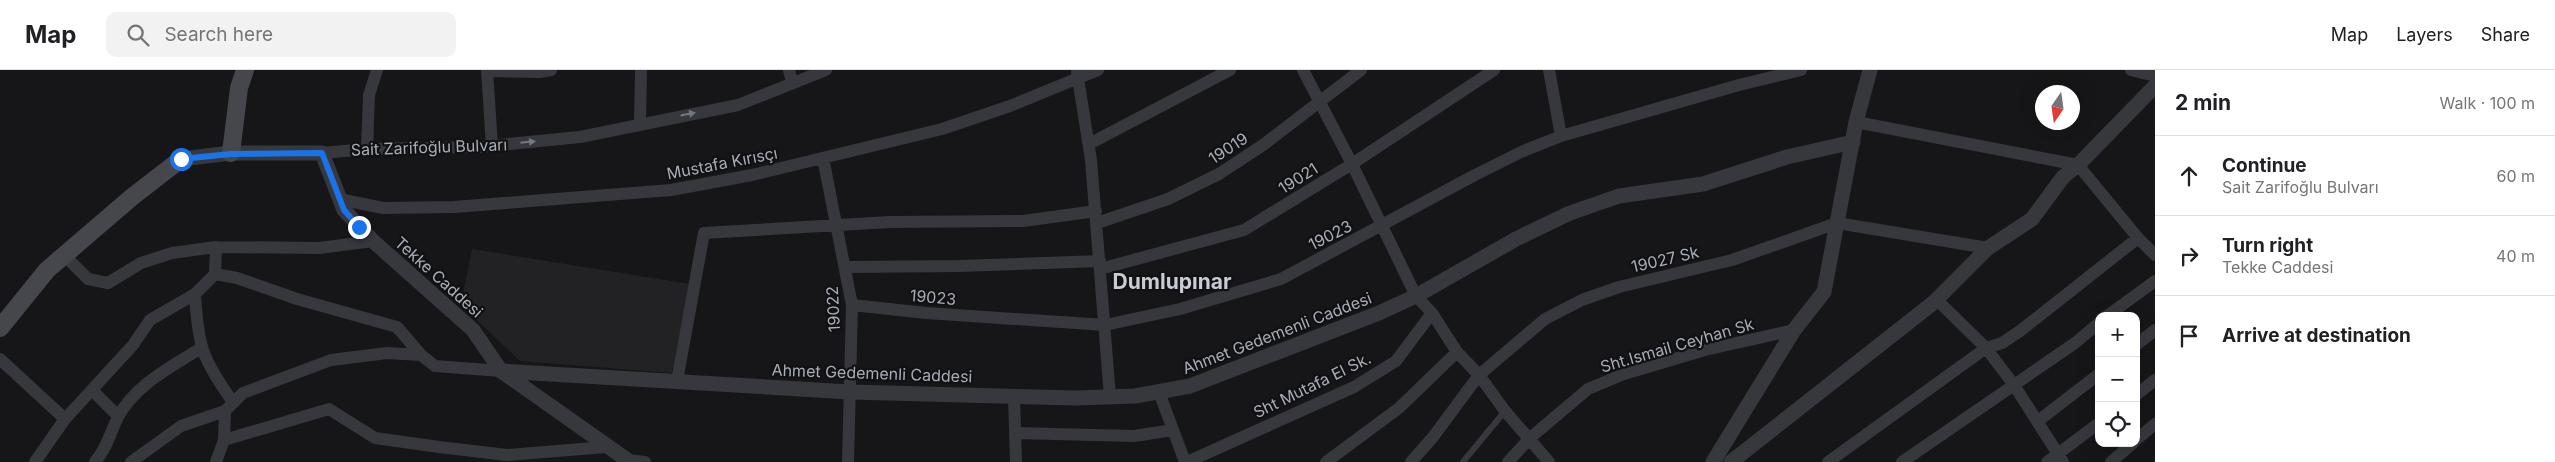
<!DOCTYPE html>
<meta charset="utf-8">
<style>
:root{--surface:#fff;--page:#f2f2f2;--text:#202124;--muted:#757577;--line:#e0e0e0}
body{margin:0;font-family:Inter,sans-serif;background:var(--page);color:var(--text)}
.controls{position:absolute;right:15px;bottom:15px;display:grid;overflow:hidden;border-radius:10px;box-shadow:0 5px 20px #0002}
.controls button{width:45px;height:45px;display:grid;place-items:center;padding:0;border:0;border-bottom:1px solid var(--line);background:var(--surface);color:var(--text);font:25px sans-serif}
.compass{position:absolute;left:2035px;top:15px;width:45px;height:45px;border-radius:50%;background:var(--surface);box-shadow:0 5px 20px #0002;rotate:193deg}
.stop{position:absolute;width:15px;height:15px;margin:-11px;border:4px solid #1a73e8;border-radius:50%;background:#fff}
.stop.end{background:#1a73e8;border-color:#fff;box-shadow:0 1px 5px #0008}
.list{margin:0;padding:0;list-style:none}
h2{display:flex;justify-content:space-between;align-items:center;height:65px;margin:0;padding:0 20px;font-size:21px}
h2 small{font-size:16px;font-weight:400;color:var(--muted)}
.list li{display:grid;grid-template-columns:32px 1fr auto;gap:15px;align-items:center;box-sizing:border-box;height:80px;padding:0 20px;border-top:1px solid var(--line)}
.list b{display:block;font-size:19px;white-space:nowrap}
.list p{margin:0;font-size:16px;white-space:nowrap;color:var(--muted)}
.list em{font-size:16px;font-style:normal;color:var(--muted)}
.icon{flex:none;width:28px;height:28px;fill:none;stroke:currentColor;stroke-width:2;stroke-linecap:round;stroke-linejoin:round}
.map{position:relative;flex:none;width:2155px;height:392px;overflow:hidden}
header{display:flex;align-items:center;gap:30px;box-sizing:border-box;height:70px;padding:0 25px;background:var(--surface);border-bottom:1px solid var(--line)}
header strong{font-size:24px}
nav{display:flex;gap:28px;margin-inline-start:auto;font-size:18px}
.search{width:350px;height:45px;background:var(--page);display:flex;align-items:center;gap:12px;box-sizing:border-box;padding:0 18px;border-radius:10px;color:var(--muted);font-size:19px}
main{display:flex}
aside{flex:1;background:var(--surface)}
.map>svg:first-child{display:block}
</style>
<header>
<strong>Map</strong>
<div class="search"><svg class="icon" aria-label="search" viewBox="0 0 24 24"><circle cx="10" cy="10" r="6"/><path d="M15 15l6 6"/></svg>Search here</div>
<nav><a>Map</a><a>Layers</a><a>Share</a></nav>
</header>
<main>
<div class="map">
<svg width="2155" height="392" viewBox="0 0 2155 392">
<rect width="100%" height="100%" fill="#161618"/>
<!-- built -->
<path fill="#222225" d="M472 179 690 214 672 303 520 291 461 235Z"/>
<g fill="none" stroke-linecap="round" stroke-linejoin="round">
<!-- service -->
<path stroke="#37383d" stroke-width="6" d="M1463 392 1505 341"/>
<!-- minor -->
<path stroke="#37383d" stroke-width="12" d="M487 0 492 76
M789 0 792 12
M1303 0 1352 94 1416 226 1432 243 1457 282 1479 305 1505 341 1549 392
M1549 0 1561 66
M2131 0 2155 6
M487 1 540 2 551 0
M1077 2 1091 90 1110 327
M1856 52 2078 95 2138 168 2155 185
M640 53 641 0
M1089 74 1230 0
M367 79 369 25 377 0
M322 83 367 79 479 77 580 67 738 35 826 0
M823 88 852 235 848 392
M339 129 383 138 454 137 671 120 752 105 942 59 1010 36 1098 0
M1097 153 1168 129 1219 104 1263 75 1361 0
M216 177 215 204 195 224C198 276 202 289 233 332
M64 185 88 209 108 213 141 193 172 183 216 177 319 178 373 171
M846 197 959 196 1100 191
M1100 199 1244 160 1352 94 1494 0
M215 204 237 208 297 229 397 257 421 285
M1936 229 1986 278 2014 315 2063 392
M852 235 926 243 1105 255 1180 239 1281 209 1475 105 1521 82 1561 66 1739 15 1801 0
M2107 246 2155 211
M2136 275 2155 260
M0 289 65 349
M677 311 704 163 890 152 1023 151 1096 141
M93 321 118 346
M1159 322 1185 392
M2136 325 2155 310
M1014 326 1016 392
M2038 351 2099 304
M1015 363 1134 366 1173 360
M224 370 329 339 375 368 439 377 507 385 606 377
M2136 370 2155 354
M628 390 645 392
M35 392 65 349 133 275 150 250 195 224
M95 392C107 378 110 363 118 347 136 314 170 298 201 278
M131 392 181 356 225 341 243 323 331 290 387 283 421 285 435 296 501 301
M216 392 224 370 225 341
M1187 392 1354 317 1396 291 1432 243
M1326 392 1399 338 1457 282
M1411 392 1433 367 1479 305 1545 249 1582 230 1619 217 1732 190 1837 153 1988 178
M1508 392 1530 368 1588 319 1624 304 1705 280 1794 260
M1828 392 1986 278 2002 273 2020 261 2138 168
M1902 392 2075 273 2099 253
M2047 392 2099 353
M2111 392 2133 373"/>
<!-- tertiary -->
<path stroke="#37383d" stroke-width="15" d="M181 89 231 83H322L344 140 373 171 473 260 501 301 630 392
M501 301 850 322 1076 328 1135 326 1190 316 1379 243 1416 226 1516 169 1570 143 1619 126 1703 114 1787 87 1853 72
M1713 392 1794 260 1824 222 1856 52 1870 0
M1731 392 1933 233 1988 178 2032 149 2063 107 2078 95 2155 16"/>
<!-- secondary -->
<path stroke="#45474d" stroke-width="18" d="M231 83 239 18 245 0
M0 258 47 200 132 127 181 89"/>
</g>
<!-- one-way arrows -->
<defs><path id="oneway-solid" d="M-6-.8H1V-3.2L6.5 0L1 3.2V.8H-6Z" transform="scale(1.25)"/></defs>
<g fill="#757881">
<use href="#oneway-solid" transform="translate(688 44) rotate(-11)"/>
<use href="#oneway-solid" transform="translate(528 72) rotate(-6)"/>
</g>
<g fill="none" stroke-linecap="round" stroke-linejoin="round">
<!-- route -->
<path stroke="#1a73e8" stroke-width="6" d="M181 89 231 84 322 83 344 140 359 157"/>
</g>
<g text-anchor="middle" dominant-baseline="central" stroke-width="4.5" stroke-linejoin="round" paint-order="stroke">
<!-- street labels -->
<g font-size="16" fill="#a8adb8" stroke="#111113">
<text transform="translate(429 77) rotate(-2)">Sait Zarifoğlu Bulvarı</text>
<text transform="translate(1228 78) rotate(-33)">19019</text>
<text transform="translate(722 93) rotate(-11)">Mustafa Kırısçı</text>
<text transform="translate(1298 108) rotate(-32)">19021</text>
<text transform="translate(1330 165) rotate(-27)">19023</text>
<text transform="translate(1665 189) rotate(-13)">19027 Sk</text>
<text transform="translate(439 207) rotate(42)">Tekke Caddesi</text>
<text transform="translate(933 227) rotate(5)">19023</text>
<text transform="translate(833 239) rotate(-93)">19022</text>
<text transform="translate(1277 263) rotate(-21)">Ahmet Gedemenli Caddesi</text>
<text transform="translate(1677 275) rotate(-16)">Sht.Ismail Ceyhan Sk</text>
<text transform="translate(872 303) rotate(2)">Ahmet Gedemenli Caddesi</text>
<text transform="translate(1312 315) rotate(-26)">Sht Mutafa El Sk.</text>
</g>
<!-- district labels -->
<g font-size="21" font-weight="bold" fill="#c9ccd4" stroke="#111113">
<text x="1172" y="211">Dumlupınar</text>
</g>
</g>
</svg>
<div class="controls">
<button>+</button>
<button>−</button>
<button><svg class="icon" aria-label="locate" viewBox="0 0 24 24"><circle cx="12" cy="12" r="6"/><path d="M12 2v4M12 18v4M2 12h4M18 12h4"/></svg></button>
</div>
<svg class="compass" viewBox="-18 -18 36 36"><path d="M0-13l5 13h-10z" fill="#e53935"/><path d="M0 13l5-13h-10z" fill="#757577"/></svg>
<div class="stop" style="left:181px;top:89px"></div>
<div class="stop end" style="left:359px;top:157px"></div>
</div>
<aside>
<h2>2 min<small>Walk · 100 m</small></h2>
<ul class="list">
<li><svg class="icon" aria-label="ahead" viewBox="0 0 24 24"><path d="M12 20V5M6 11l6-6 6 6"/></svg><div><b>Continue</b><p>Sait Zarifoğlu Bulvarı</p></div><em>60 m</em></li>
<li><svg class="icon" aria-label="right" viewBox="0 0 24 24"><path d="M7 20v-9h11M14 6l5 5-5 5"/></svg><div><b>Turn right</b><p>Tekke Caddesi</p></div><em>40 m</em></li>
<li><svg class="icon" aria-label="arrive" viewBox="0 0 24 24"><path d="M6 21V4h12l-3 4 3 4H6"/></svg><div><b>Arrive at destination</b></div></li>
</ul>
</aside>
</main>
